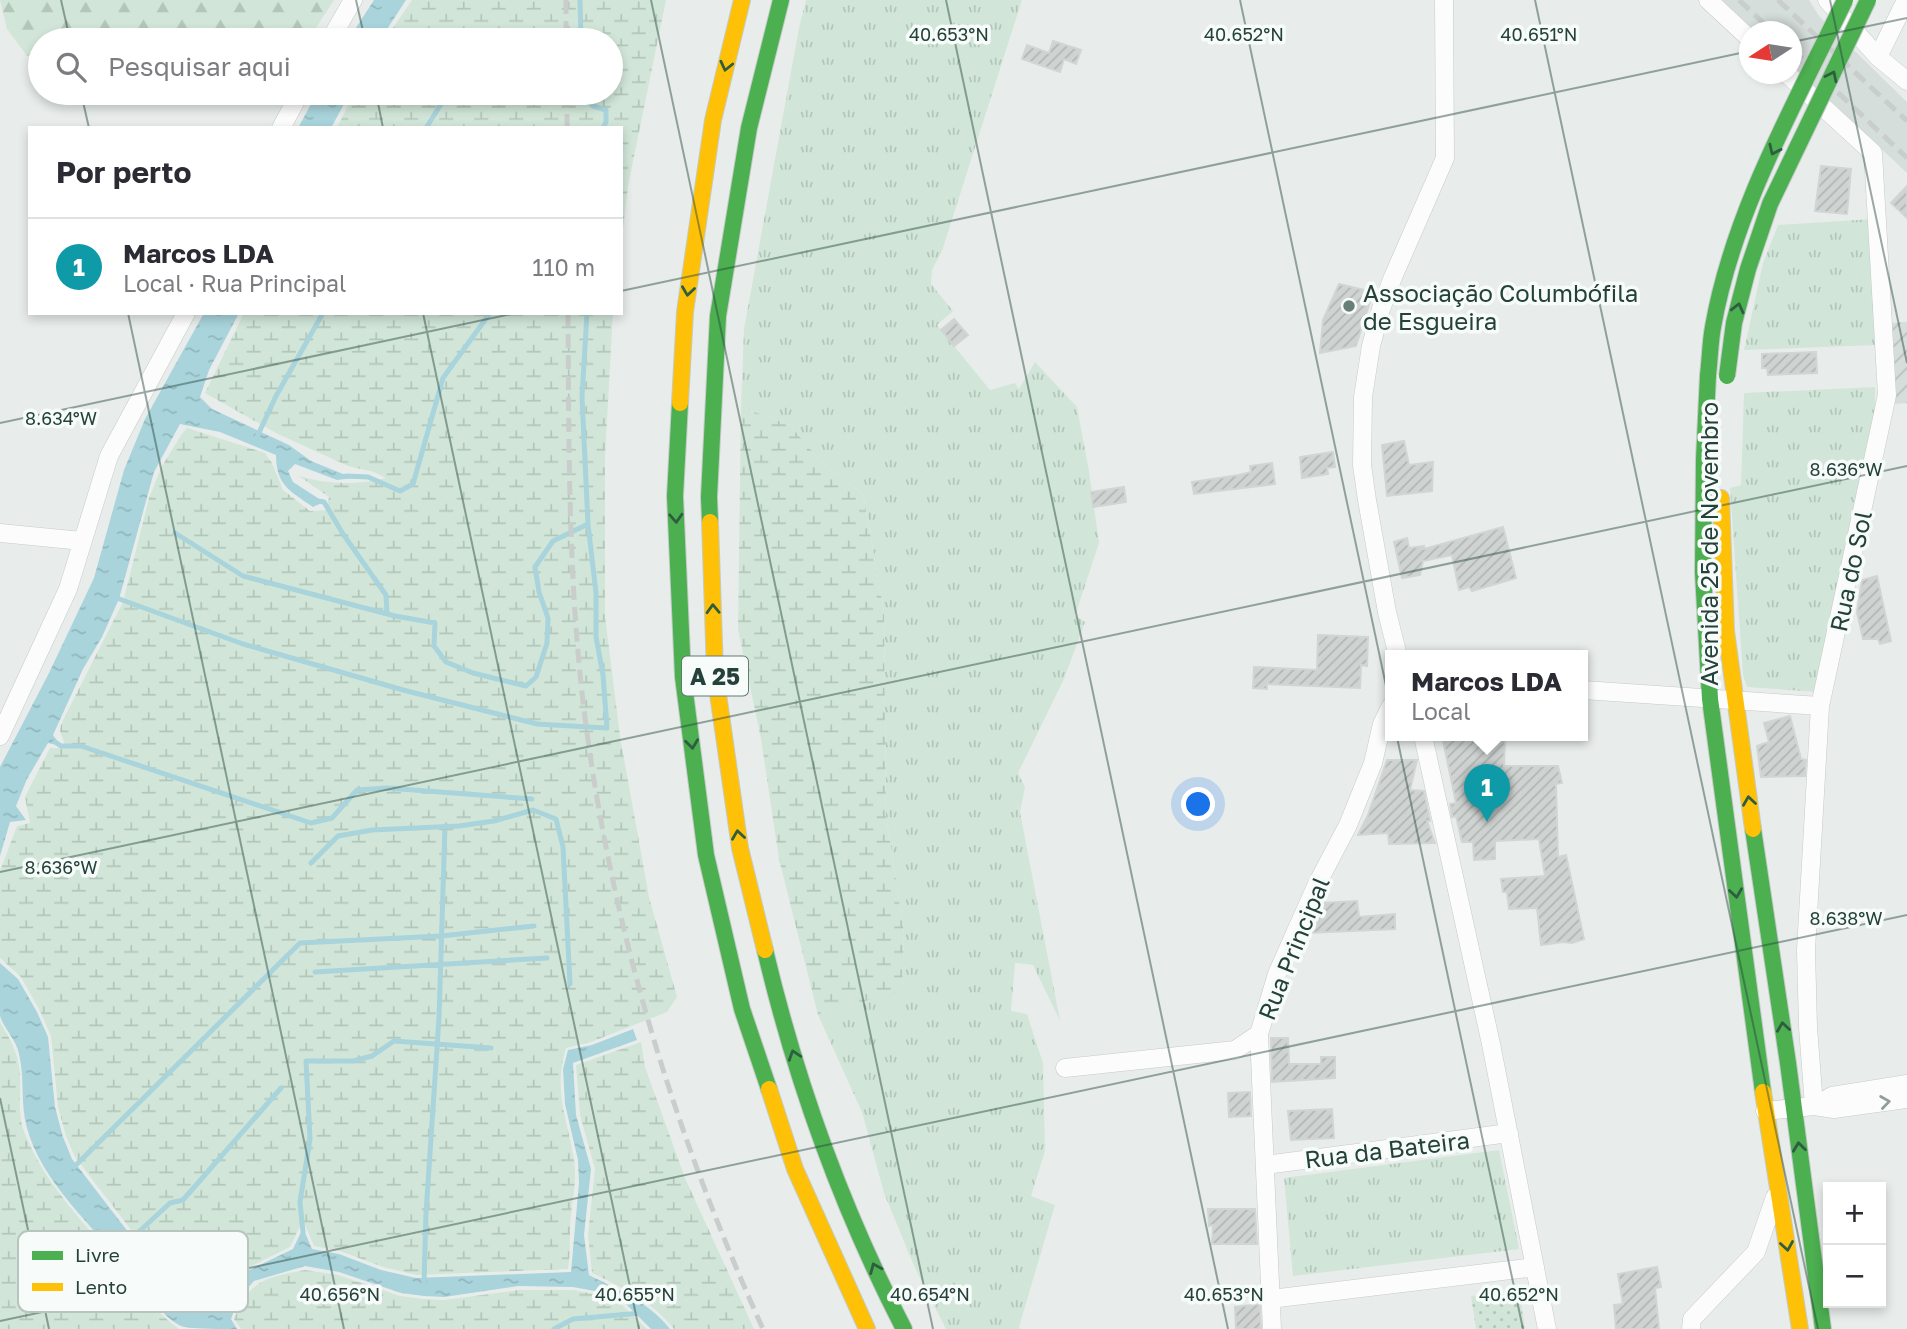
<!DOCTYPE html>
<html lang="pt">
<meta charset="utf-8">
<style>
:root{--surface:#fff;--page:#f7f7f7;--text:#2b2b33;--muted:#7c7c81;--line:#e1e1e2;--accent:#697e78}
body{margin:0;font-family:"Golos Text",sans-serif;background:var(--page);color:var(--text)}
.controls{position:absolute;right:21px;bottom:21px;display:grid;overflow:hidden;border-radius:0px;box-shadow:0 4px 10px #0003}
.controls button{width:63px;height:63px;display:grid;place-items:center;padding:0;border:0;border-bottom:2px solid var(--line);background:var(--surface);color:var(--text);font:35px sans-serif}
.compass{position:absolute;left:1739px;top:21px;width:63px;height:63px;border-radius:50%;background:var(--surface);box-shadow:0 4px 10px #0003;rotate:258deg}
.you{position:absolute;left:1199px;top:805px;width:24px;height:24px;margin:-18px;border:5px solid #fff;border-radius:50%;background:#1a73e8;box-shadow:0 0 0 10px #1a73e833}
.badge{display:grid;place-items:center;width:46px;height:46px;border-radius:50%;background:var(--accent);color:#fff;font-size:23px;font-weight:700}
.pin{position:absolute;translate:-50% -58px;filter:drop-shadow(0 2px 4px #0008)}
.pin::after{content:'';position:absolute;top:37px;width:24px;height:21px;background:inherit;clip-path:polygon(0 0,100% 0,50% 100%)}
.popup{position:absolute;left:1385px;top:650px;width:203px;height:91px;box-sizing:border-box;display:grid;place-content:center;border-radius:0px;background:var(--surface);filter:drop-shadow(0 2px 5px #0005);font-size:23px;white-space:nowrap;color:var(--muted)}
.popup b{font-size:26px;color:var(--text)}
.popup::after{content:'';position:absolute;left:50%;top:100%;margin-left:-14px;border:14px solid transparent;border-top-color:var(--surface)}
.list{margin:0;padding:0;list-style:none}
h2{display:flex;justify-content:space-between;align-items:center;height:91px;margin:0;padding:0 28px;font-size:30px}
h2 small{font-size:23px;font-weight:400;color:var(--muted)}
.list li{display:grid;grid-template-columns:46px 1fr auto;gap:21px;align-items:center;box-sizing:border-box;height:98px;padding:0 28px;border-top:2px solid var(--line)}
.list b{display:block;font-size:26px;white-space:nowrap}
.list p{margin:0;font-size:23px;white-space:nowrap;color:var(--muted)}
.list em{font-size:23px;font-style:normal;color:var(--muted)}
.icon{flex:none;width:38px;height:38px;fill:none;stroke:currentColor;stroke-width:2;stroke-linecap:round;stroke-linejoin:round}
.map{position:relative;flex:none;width:1907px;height:1329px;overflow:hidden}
.search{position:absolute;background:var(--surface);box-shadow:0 4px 10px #0003;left:28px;top:28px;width:595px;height:77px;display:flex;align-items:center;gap:18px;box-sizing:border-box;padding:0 24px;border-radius:38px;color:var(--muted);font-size:26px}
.panel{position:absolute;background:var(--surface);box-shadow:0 4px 10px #0003;left:28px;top:126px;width:595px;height:189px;border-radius:0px}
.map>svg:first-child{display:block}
</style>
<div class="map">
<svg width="1907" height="1329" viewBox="0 0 1907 1329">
<defs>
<pattern id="industrial-furrows" width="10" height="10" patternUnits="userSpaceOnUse" patternTransform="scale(1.75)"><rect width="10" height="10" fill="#d6dedb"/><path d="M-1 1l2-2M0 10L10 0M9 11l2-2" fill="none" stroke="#b8c0bd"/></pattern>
<pattern id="grass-tufts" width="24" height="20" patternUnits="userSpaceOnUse" patternTransform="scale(1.75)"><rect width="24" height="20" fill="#d1e6d8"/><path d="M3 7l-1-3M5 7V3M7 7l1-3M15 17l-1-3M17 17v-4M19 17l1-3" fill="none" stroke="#b3c6ba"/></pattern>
<pattern id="forest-firs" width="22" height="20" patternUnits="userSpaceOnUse" patternTransform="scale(1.75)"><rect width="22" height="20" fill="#d1e6d8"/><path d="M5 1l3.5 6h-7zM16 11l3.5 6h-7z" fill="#b3c6ba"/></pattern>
<pattern id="wetland-marsh" width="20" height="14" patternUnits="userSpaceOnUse" patternTransform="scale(1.75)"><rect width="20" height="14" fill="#d1e6d8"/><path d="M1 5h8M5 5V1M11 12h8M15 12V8" fill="none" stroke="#b3c6ba"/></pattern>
<pattern id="park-dots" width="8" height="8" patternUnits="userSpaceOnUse" patternTransform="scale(1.75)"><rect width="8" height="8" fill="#d1e6d8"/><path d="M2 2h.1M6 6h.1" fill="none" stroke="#b3c6ba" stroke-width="1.8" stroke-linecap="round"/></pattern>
<pattern id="water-ripples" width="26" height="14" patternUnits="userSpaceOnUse" patternTransform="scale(1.75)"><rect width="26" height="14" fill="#a9d4db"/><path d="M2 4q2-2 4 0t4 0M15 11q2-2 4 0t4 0" fill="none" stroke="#91b7bd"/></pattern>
<pattern id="building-hatch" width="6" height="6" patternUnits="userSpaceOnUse" patternTransform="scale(1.75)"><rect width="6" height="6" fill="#cfd4d2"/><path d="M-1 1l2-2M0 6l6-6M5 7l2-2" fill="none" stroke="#b2b7b5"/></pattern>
</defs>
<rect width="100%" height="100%" fill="#e8edeb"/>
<!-- built -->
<path fill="#d6dedb" d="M1722 0H1809L1819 16 1907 102V173L1792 65V32L1755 31Z"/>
<!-- industrial -->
<path fill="url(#industrial-furrows)" d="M1907 322V403L1893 404 1887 323Z"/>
<!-- grass -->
<path fill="url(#grass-tufts)" d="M806 0H1022L942 251 932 270 931 284 953 311 937 325 990 390 1015 383 1019 389 1035 362 1077 407 1089 471 1099 543 1075 616 1085 622 1064 679 1018 773 1025 787 1020 812 1060 1021 1033 965 1015 963 1011 1011 1027 1014 1043 1063 1045 1151 1031 1196 1055 1205 1019 1327 1021 1329H946L915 1268 884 1193 862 1112 818 1015 902 989 904 933 886 815 884 612 863 494 821 462 790 425 741 407 744 329 799 28Z
M1873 219 1878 345 1744 350 1763 263 1778 225Z
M1875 387V428L1819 692 1747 687 1743 675 1730 488 1741 485 1744 393Z
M1499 1150 1519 1249 1293 1276 1284 1178Z"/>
<!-- forest -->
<path fill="url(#forest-firs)" d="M0 0H334L308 40H271L223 30 191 40H40V51L27 56 7 29Z"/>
<!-- wetland -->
<path fill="url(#wetland-marsh)" d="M412 0H666L628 186 621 245V128H337L354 93H611V40H385Z
M244 313H613L605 456V616L620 736 649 897 677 997 667 1012 591 1042 566 1048C553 1092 567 1117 574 1160 577 1179 573 1196 571 1214 569 1233 571 1250 568 1269L416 1275 383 1267 340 1251 314 1246 303 1220 290 1247 239 1272 223 1287 197 1299 185 1290 155 1261 75 1157 66 1136 58 1107 51 1036 40 1011 21 977 0 958V871L17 826 30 823 25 797 50 748H66L60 731 61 724 123 602 149 498 161 468 181 435 187 428 265 453 272 463 283 490 310 511 326 510 329 497 299 476C328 485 356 485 386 478L374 472 348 466 278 434 205 393Z
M741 407 790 425 821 462 863 494 884 612 886 815 904 933 902 990 818 1015 779 859 761 739 738 629Z
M0 1022C10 1039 20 1056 20 1076 21 1097 17 1114 25 1134 46 1187 89 1228 125 1271 142 1291 157 1314 179 1329H0Z
M641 1042 645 1067 685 1178 754 1329H674C652 1301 623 1288 592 1273L588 1235 595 1169 580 1115 576 1065Z
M305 1270 338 1275 400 1296 424 1299 444 1300 519 1290H573L599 1295 622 1305 647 1329H241L234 1319C251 1279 265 1278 305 1270Z"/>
<!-- park -->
<path fill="url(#park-dots)" d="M1519 1290 1525 1329H1476L1471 1296Z"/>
<!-- water -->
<path fill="url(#water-ripples)" d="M374 0H406L380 40H348Z
M317 93H350L331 128H298Z
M204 313H239L209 370 200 397 212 409 289 445 311 461 353 478 337 480 295 464 288 471 293 482 324 502 313 507C290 491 276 485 276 455L220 432 180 424 154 472 119 599 102 637 83 669 53 735 61 746 48 743 27 779 16 806 26 820 10 822 0 856V767L49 673 94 578 124 470 145 419Z
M0 963 18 979 37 1012 48 1037 55 1107 63 1137 72 1159 152 1263 183 1293 197 1302 225 1289 241 1274 293 1249 303 1228 312 1249 339 1254 381 1270 416 1278 571 1272 579 1183 578 1160 565 1104 563 1069 568 1050 592 1045 633 1029 637 1040 573 1063 576 1115 591 1169 584 1235 589 1275C618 1290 649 1302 670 1329H651L624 1302 600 1292 573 1287 519 1286 444 1297 424 1296 401 1293 339 1272 305 1266 254 1281 239 1298 231 1319 237 1329C221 1329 200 1329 184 1327 163 1320 143 1287 129 1270 94 1228 41 1181 27 1128 20 1103 25 1079 19 1054 16 1039 4 1029 0 1016 0 1003 0 976 0 963Z"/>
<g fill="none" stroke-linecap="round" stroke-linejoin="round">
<!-- stream -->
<path stroke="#a9d4db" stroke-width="5" d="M580 0 581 40
M583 93V97L593 106 606 110V122L603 128
M426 128 448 93
M257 437 276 396 323 313
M346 476 368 477 400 491 413 484 443 378 490 313
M318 501 324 502 343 534 386 595 387 614
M175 533 243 576 395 616 435 623 434 646 446 662 473 673 526 686 536 677 547 643 548 618 539 592 535 567 553 541 588 524 582 397 587 313
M114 597 243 644 403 690 537 724 607 728 603 675 596 637V593L588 524
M55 742 61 746H81L311 823 332 818 357 790 387 788 532 799
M311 863 338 836 372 830 459 826 494 821 533 810 556 819 563 847 570 984
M315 972 547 958
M74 1167 300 943 441 936 534 926
M303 1232 300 1202 310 1139 306 1061H353L372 1056 394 1041 491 1048
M130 1240 170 1203 183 1200 281 1088
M424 1284 426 1213 439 1018 445 826
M554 1329 573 1319 642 1313"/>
</g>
<!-- building -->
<path fill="url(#building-hatch)" stroke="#d1d6d4" stroke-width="2" d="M1053 41 1081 50 1076 64 1064 59 1060 72 1022 59 1027 45 1049 53Z
M1821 166 1851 169 1847 214 1815 211Z
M1907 186V218L1891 203Z
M1339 284 1373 292 1356 346 1320 353 1323 320Z
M954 319 968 335 954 346 941 330Z
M1816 352 1817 373 1768 375 1767 368H1762V354Z
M1404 441 1409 465 1433 462 1432 491 1387 496 1382 445Z
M1333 452 1335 467 1327 468 1328 474 1302 478 1300 457Z
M1272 463 1275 484 1194 494 1192 482 1239 475 1251 472 1250 466Z
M1124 487 1126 502 1093 507 1091 492Z
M1503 527 1516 578 1472 591 1469 587 1459 590 1452 555 1423 561 1420 575 1402 578 1394 542 1407 538 1409 548 1424 546V549Z
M1877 576 1891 641 1880 644 1878 639H1863L1857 612 1862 580Z
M1318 635 1368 637 1367 666 1361 665 1360 688 1267 684V689L1253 688 1254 667 1317 670Z
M1790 716 1801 759 1806 760 1805 776 1761 777 1757 746 1769 742 1764 723Z
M1442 736 1505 737 1504 766H1558L1562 783 1556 784 1558 857 1566 855 1584 939 1572 943 1563 942 1541 945 1537 908 1509 909 1507 892H1503L1501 879 1545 876 1539 839 1495 841V859L1474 860 1473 842H1462L1456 816 1452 817 1450 804 1456 803Z
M1387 760H1417L1410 790 1424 791 1430 821H1427L1435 843 1389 844 1388 833 1358 835 1368 815Z
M1357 901 1359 917 1395 914V929L1308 933 1321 903Z
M1271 1038H1288L1289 1064H1321V1057H1335V1078L1272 1082Z
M1250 1092 1251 1116 1229 1117 1228 1093Z
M1332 1109 1334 1138 1291 1140 1288 1111Z
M1208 1209H1255L1257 1244H1212L1213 1225 1209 1226Z
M1657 1267 1661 1287 1655 1288 1659 1329H1616L1614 1305 1623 1304 1618 1274Z
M1260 1304 1261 1329H1236L1235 1307Z"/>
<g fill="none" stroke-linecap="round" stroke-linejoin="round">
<!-- street casing -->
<g stroke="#c5cac8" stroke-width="19">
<path id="street" d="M1708 0 1750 39
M1827 0 1878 57 1907 81
M330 40 353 0
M1878 57 1906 0
M1787 74 1873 153 1887 395 1820 706 1806 950 1808 1027 1814 1106
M281 128 300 93
M0 533 82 541
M1398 656 1387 612 1367 500 1362 465 1363 397 1371 346 1381 309 1393 277 1445 158 1444 0
M1583 690 1820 706
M0 736 68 589 109 456 186 313
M1423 736 1491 1044 1547 1329
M1065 1068 1235 1050 1259 1034
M1814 1106 1832 1096 1907 1084
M1765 1111 1814 1106 1834 1109 1907 1099
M1265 1165 1509 1133
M1270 1299 1535 1267
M1272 1329 1259 1034 1277 974 1317 884 1348 825 1373 763 1382 724 1391 706
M1691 1329 1692 1319 1756 1252 1775 1197"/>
</g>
<!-- fast casing -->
<g stroke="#c3cbc8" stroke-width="18">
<path id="fast" d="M1708 375 1704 459 1703 573 1710 699 1763 1092
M680 403 675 496 683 677 706 855 742 1009 769 1089
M710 522 709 497 718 316 749 128 781 0
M1753 829 1788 1063 1823 1329
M765 950C796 1081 842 1209 904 1329"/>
</g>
<!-- slow casing -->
<g stroke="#c3cbc8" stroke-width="18">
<path id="slow" d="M680 403 685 312 713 120 742 0
M1721 498 1726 631 1753 829
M710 522 715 673 740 848 765 950
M769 1089 795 1169 867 1329
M1763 1092 1800 1329"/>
</g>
<!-- street -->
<use href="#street" stroke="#fcfcfc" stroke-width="18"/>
<!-- fast -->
<use href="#fast" stroke="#4caf50" stroke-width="16"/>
<!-- slow -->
<use href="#slow" stroke="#ffc107" stroke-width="16"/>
<!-- rail -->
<path stroke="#c9cdcc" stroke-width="5" stroke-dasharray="14 7" stroke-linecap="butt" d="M566 0V40
M1739 0 1773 32
M1778 0 1907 121
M1792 49 1907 158
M567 93V128
M568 313C569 445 568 579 584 710 611 927 673 1130 763 1329"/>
<!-- fast-bridge casing -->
<g stroke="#c3cbc8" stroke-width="18" stroke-linecap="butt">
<path id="fast-bridge" d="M1708 375C1710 359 1710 343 1713 327 1733 212 1795 104 1845 0
M1727 376 1734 323 1748 269 1770 204 1868 0"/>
</g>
<!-- fast-bridge -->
<use href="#fast-bridge" stroke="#4caf50" stroke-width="16"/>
</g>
<!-- one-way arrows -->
<defs><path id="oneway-chevron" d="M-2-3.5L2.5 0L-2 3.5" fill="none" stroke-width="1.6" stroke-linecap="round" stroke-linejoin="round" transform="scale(1.75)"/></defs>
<g stroke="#2e5d40">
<use href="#oneway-chevron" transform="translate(726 66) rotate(103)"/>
<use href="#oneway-chevron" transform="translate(1832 76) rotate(-64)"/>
<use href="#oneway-chevron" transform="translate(1774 150) rotate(115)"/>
<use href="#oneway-chevron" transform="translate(688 291) rotate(98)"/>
<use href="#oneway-chevron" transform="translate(1738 308) rotate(-76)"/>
<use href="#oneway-chevron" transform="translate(676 518) rotate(87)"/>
<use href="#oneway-chevron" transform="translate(713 609) rotate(-92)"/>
<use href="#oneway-chevron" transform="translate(692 744) rotate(83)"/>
<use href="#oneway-chevron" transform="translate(1749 801) rotate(-98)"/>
<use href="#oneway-chevron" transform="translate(738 835) rotate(-98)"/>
<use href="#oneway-chevron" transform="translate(1736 893) rotate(82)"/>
<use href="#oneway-chevron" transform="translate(1783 1027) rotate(-98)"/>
<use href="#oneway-chevron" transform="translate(794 1055) rotate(-108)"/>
<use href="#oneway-chevron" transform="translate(1799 1147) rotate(-97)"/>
<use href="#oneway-chevron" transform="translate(1787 1246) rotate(81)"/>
<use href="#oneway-chevron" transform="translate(875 1268) rotate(-113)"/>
</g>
<use stroke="#909f9b" href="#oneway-chevron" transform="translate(1885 1102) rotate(-8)"/>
<!-- ticks -->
<path fill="none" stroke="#24423a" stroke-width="2" stroke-opacity="0.45" d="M61 0 70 40M356 0 365 40M651 0 933 1329M946 0 1228 1329M1240 0 1523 1329M1535 0 1818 1329M1830 0 1907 363M1792 42 1907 18M81 93 89 128M376 93 383 128M621 291 1750 51M128 313 344 1329M423 313 639 1329M0 423 516 313M0 872 1907 466M0 1098 49 1329M0 1321 1907 915"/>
<!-- markers -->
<circle fill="#697e78" stroke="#f7fbf9" stroke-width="2.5" cx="1349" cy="306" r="7"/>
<g text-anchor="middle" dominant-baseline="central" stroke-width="7" stroke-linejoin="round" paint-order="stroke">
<!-- shield labels -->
<rect fill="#f7fbf9" stroke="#637a73" stroke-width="2" x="682" y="656.5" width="66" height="39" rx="5"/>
<g font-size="23" font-weight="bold" fill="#24423a">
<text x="715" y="676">A 25</text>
</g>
<!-- poi labels -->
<g font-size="24" fill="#24423a" stroke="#f7fbf9" text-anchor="start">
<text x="1363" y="292">Associação Columbófila<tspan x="1363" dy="28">de Esgueira</tspan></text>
</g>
<!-- street labels -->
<g font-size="24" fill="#24423a" stroke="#f7fbf9">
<text transform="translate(1708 544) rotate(-90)">Avenida 25 de Novembro</text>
<text transform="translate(1850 571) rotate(-78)">Rua do Sol</text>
<text transform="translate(1293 948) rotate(-68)">Rua Principal</text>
<text transform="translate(1387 1149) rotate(-7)">Rua da Bateira</text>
</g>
</g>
<!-- legend -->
<rect x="18" y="1231" width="230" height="81" rx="10" fill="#f7fbf9" stroke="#b8c4c0" stroke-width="2"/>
<rect x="32" y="1251" width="31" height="9" fill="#4caf50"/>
<rect x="32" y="1283" width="31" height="8" fill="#ffc107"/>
<g font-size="19" fill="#24423a">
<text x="75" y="1262">Livre</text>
<text x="75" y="1294">Lento</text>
</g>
<g font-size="18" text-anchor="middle" fill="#24423a" stroke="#f7fbf9" stroke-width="7" stroke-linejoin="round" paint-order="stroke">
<text x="949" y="41">40.653°N</text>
<text x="1244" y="41">40.652°N</text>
<text x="1539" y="41">40.651°N</text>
<text x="61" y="425">8.634°W</text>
<text x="1846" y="476">8.636°W</text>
<text x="61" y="874">8.636°W</text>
<text x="1846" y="925">8.638°W</text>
<text x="340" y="1301">40.656°N</text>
<text x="635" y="1301">40.655°N</text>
<text x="930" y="1301">40.654°N</text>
<text x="1224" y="1301">40.653°N</text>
<text x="1519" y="1301">40.652°N</text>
</g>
</svg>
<div class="controls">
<button>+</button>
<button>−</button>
</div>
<svg class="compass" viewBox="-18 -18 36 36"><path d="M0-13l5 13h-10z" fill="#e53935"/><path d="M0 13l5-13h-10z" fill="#7c7c81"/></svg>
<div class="you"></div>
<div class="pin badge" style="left:1487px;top:822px;background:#0f9aa8">1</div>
<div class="popup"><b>Marcos LDA</b>Local</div>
<div class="search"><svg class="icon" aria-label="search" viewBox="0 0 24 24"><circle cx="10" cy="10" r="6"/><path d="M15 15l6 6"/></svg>Pesquisar aqui</div>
<section class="panel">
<h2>Por perto<small></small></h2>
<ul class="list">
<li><span class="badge" style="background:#0f9aa8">1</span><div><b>Marcos LDA</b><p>Local · Rua Principal</p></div><em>110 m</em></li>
</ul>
</section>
</div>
